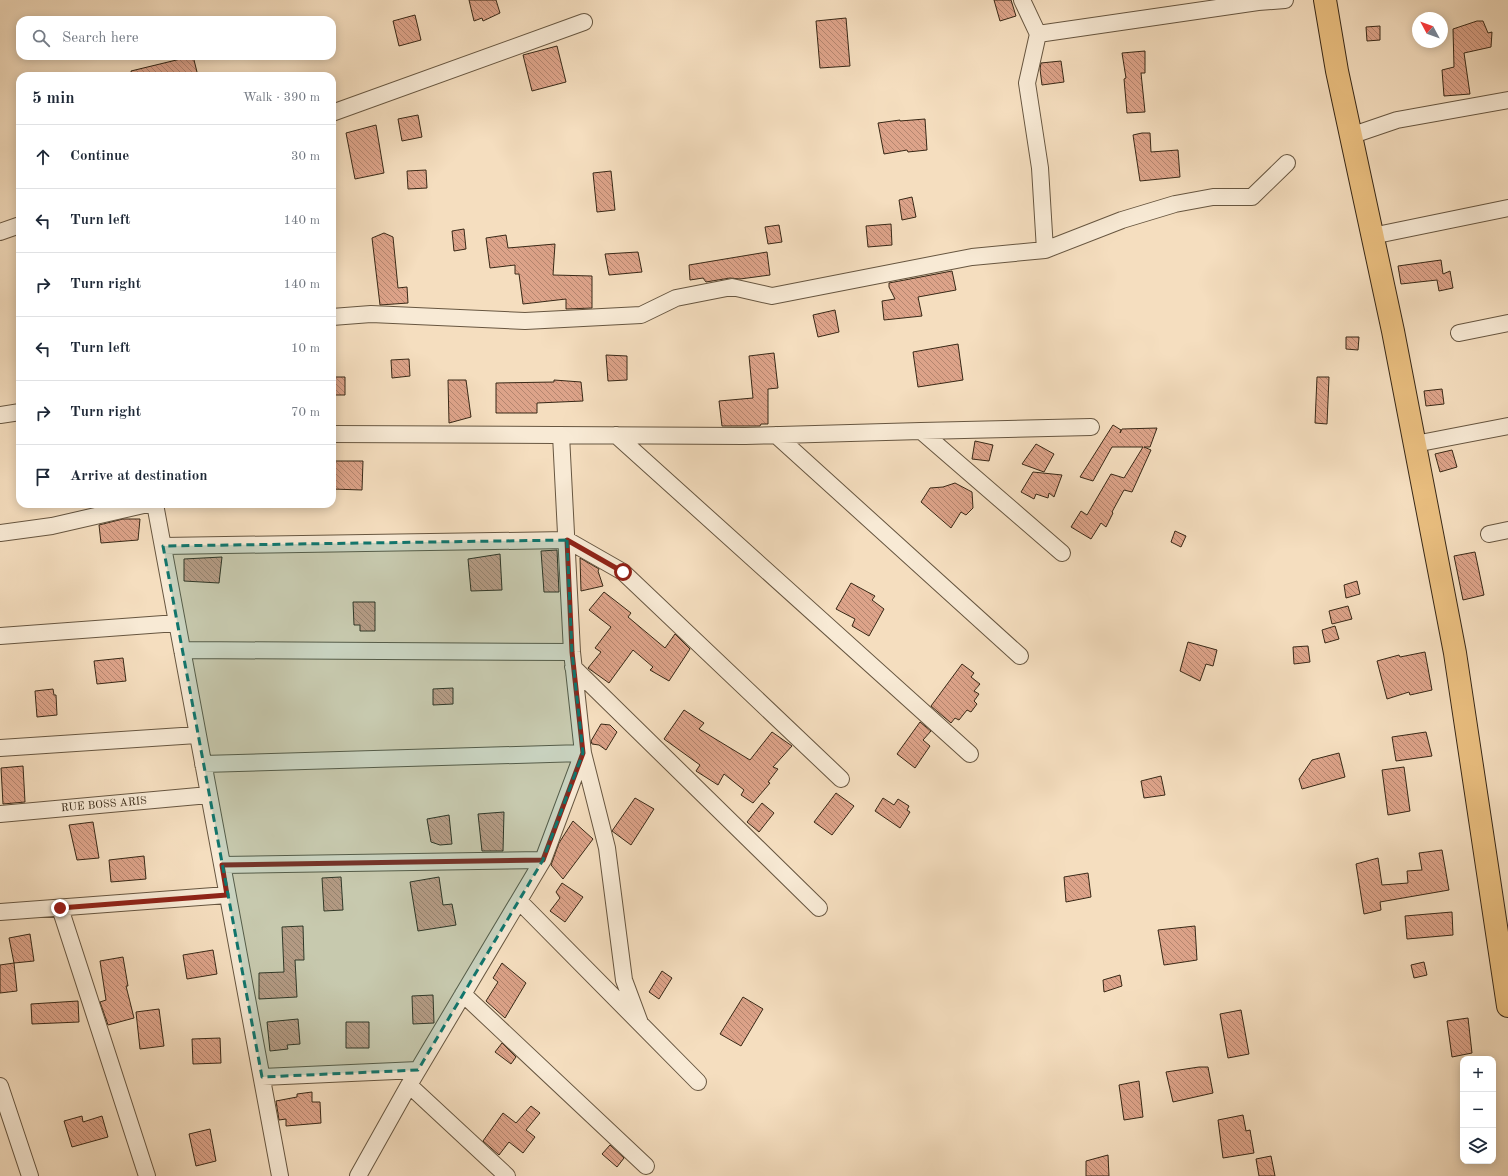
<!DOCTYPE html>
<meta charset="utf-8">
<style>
:root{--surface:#fff;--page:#f6f6f7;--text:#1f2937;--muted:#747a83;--line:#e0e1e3}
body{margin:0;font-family:"Old Standard TT",serif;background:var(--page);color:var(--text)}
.controls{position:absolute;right:12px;bottom:12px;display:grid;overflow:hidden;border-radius:8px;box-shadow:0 2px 10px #0003}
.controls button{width:36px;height:36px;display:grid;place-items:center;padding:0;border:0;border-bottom:1px solid var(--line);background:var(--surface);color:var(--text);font:20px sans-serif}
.compass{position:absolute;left:1412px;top:12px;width:36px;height:36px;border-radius:50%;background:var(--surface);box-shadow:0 2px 10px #0003;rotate:311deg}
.stop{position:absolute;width:12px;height:12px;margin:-9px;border:3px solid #8f2418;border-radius:50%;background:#fff}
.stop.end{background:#8f2418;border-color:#fff;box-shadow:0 1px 4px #0008}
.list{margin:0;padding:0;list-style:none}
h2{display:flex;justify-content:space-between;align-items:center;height:52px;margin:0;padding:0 16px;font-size:17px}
h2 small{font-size:13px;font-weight:400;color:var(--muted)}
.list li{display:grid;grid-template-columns:26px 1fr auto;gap:12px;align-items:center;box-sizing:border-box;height:64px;padding:0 16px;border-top:1px solid var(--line)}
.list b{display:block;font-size:15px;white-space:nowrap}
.list em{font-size:13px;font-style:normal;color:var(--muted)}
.icon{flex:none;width:22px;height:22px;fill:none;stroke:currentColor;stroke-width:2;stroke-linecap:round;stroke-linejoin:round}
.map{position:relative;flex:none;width:1508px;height:1176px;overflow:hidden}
.search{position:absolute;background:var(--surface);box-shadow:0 2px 10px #0003;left:16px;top:16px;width:320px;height:44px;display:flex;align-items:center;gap:10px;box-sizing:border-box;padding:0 14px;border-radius:12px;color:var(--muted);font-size:15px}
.panel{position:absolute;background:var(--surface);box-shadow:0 2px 10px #0003;left:16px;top:72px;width:320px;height:436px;border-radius:12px}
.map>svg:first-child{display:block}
</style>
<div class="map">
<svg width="1508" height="1176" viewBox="0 0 1508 1176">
<defs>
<pattern id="building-back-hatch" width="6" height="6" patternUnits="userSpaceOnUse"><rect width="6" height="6" fill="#dda389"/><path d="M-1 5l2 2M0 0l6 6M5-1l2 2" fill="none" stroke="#b4856f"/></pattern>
</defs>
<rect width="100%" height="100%" fill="#f5debf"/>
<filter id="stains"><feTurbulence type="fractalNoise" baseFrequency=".005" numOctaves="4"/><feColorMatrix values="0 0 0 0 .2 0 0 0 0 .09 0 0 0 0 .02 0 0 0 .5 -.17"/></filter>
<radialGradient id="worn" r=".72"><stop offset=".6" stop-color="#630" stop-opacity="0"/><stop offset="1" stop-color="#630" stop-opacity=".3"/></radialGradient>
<!-- building -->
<path fill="url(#building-back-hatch)" stroke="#382816" d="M469 0H496L500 13 483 21 482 18 474 21Z
M994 0H1011L1016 16 1000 21Z
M415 15 421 40 399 46 393 21Z
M846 18 850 66 820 68 816 21Z
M1477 21H1483L1488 33 1492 32 1491 47 1464 53 1470 94 1444 96 1442 70 1454 67 1453 29Z
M1380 26V40L1367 41 1366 27Z
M557 46 566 82 532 91 523 55Z
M1145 51V73H1141L1145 112 1127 113 1124 79 1126 78 1122 53Z
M193 56 198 76H132L131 71Z
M1061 61 1064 82 1042 85 1040 69 1041 63Z
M418 115 422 137 402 141 398 119Z
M925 119 927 150 908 152 907 150 884 154 878 123 900 120V121Z
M376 125 384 173 355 179 346 133Z
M1142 133H1150L1151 152 1178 150 1180 177 1140 181 1133 135Z
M426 170 427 188 408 189 407 171Z
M611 171 615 210 597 212 593 173Z
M912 197 916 217 902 220 899 200Z
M891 224 892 245 868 247 866 226Z
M779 225 782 242 768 244 765 227Z
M464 229 466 249 454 251 452 231Z
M384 233 393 237 398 288 407 287 408 303 380 305 372 238Z
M506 235 508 248 555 244 553 275 592 276V308L566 309V299L523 304 519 274H515V265L490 268 486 238Z
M638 252 642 272 609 275 605 254Z
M767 252 770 275 740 279 730 278 706 282 703 278 690 280 689 265Z
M1441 260 1443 274 1450 271 1453 288 1439 291 1437 280 1401 284 1398 266Z
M952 271 956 290 918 297 922 316 884 320 882 301 895 299 889 287V283Z
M835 310 839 332 818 337 813 315Z
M1346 337H1359L1358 350 1346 349Z
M958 344 963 380 918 387 913 352Z
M774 353 778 388 768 389V424H761L760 426H722L719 401 753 398 749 356Z
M606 355 627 356V380L608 381Z
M409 359 410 376 392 378 391 360Z
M332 377H345V395H332Z
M1317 377H1329L1327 424 1315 423Z
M448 380H466L471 417 449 423Z
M554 380 581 382 583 401 537 403V413H496V383L554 382Z
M1442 389 1444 404 1426 406 1424 391Z
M1113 425 1121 430 1120 433 1122 429 1157 428 1150 447H1144L1151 450 1132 492 1124 490 1112 512 1113 513 1106 527 1101 523 1091 539 1071 527 1081 511 1087 515 1111 474 1124 478 1143 447H1112L1093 481 1080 477Z
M975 441 993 445 989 461 972 459Z
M1036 444 1054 454 1044 472 1022 464Z
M1452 450 1457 467 1440 472 1435 454Z
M332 461H363L362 490 332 489Z
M1033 472 1062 475 1054 497 1049 493 1048 498 1036 494 1034 499 1021 492Z
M955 483 972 492 973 508 966 515 961 512 951 528 921 502 930 488 943 487Z
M123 519H140L138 540 101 543 99 525Z
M1175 531 1186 536 1181 547 1171 542Z
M557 550 559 592H544L541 551Z
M1475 552 1484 595 1463 600 1454 556Z
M500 554 502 590 471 591 468 559Z
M222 557 219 583 184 581V559Z
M580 558 599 569 598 571 603 586 581 591Z
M1357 581 1360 594 1346 598 1344 585Z
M851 583 875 596 872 600 884 609 869 636 852 626 855 619 836 609Z
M604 592 631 613 628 617 665 648 675 634 690 649 669 681 650 670 653 667 633 650 609 683 588 668 601 652 595 648 611 627 589 610Z
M353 602H375V631H360V625H354Z
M1348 606 1352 619 1332 624 1329 611Z
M1335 626 1339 639 1325 643 1322 630Z
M1188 642 1217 650 1213 666 1206 664 1200 681 1180 671Z
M1308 646 1310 662 1294 664 1293 647Z
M1425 652 1432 690 1410 695 1409 692 1387 699 1377 661 1399 655 1400 657Z
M123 658 126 681 97 684 94 661Z
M962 664 974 673 971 677 980 684 974 691 979 694 974 701 977 704 971 712 967 710 959 720 955 718 951 723 931 706Z
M453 688V704L433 705V689Z
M53 689 54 695H56L57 715 37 717 35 691Z
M684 710 704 723 699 729 750 760 772 732 792 746 773 767 778 769 768 782 770 783 753 803 741 795 744 790 724 774 718 785 696 771 700 765 664 739Z
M920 722 931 731 923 740 930 746 915 768 897 754Z
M601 724 610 725 617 732 606 750 599 745 592 744 591 741Z
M1426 732 1432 756 1396 761 1392 737Z
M1339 753 1345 777 1302 789 1299 779 1312 760Z
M23 766 25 802 3 804 1 768Z
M1404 767 1410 811 1388 815 1382 770Z
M1161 776 1165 795 1144 798 1141 781Z
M836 793 854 806 832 835 814 822Z
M635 798 654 809 631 845 612 831Z
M883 798 894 805 898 799 909 806 907 810 910 812 900 828 875 811Z
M762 803 774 813 759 832 747 822Z
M504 812 503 851H482L478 814Z
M449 815 452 844 440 845 431 842 427 819Z
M573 821 593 839 563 879 551 865 559 843Z
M93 822 99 858 77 860 69 825Z
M1442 850 1449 890 1380 902 1381 910 1364 914 1356 864 1378 858 1382 885 1408 883 1407 871 1422 870 1419 853Z
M144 856 146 879 111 882 109 860Z
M1088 873 1091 897 1066 902 1064 877Z
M341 877 343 910 324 911 322 878Z
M439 877 443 905 452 904 456 925 418 931 410 882Z
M562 883 583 897 565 922 550 911 560 898 556 892Z
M1452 912 1453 935 1407 939 1405 916Z
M303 926 304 960H295L297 997 259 999V973L284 972 282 927Z
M1195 926 1197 960 1164 965 1158 930Z
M30 934 34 961 14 963 9 938Z
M213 950 217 974 187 979 183 955Z
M123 957 128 986H126L134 1018 108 1025 100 1002 106 1000 100 961Z
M1424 962 1427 975 1414 978 1411 965Z
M14 963 17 991 0 993V965Z
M502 963 526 983 505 1018 486 1001 498 982 493 978Z
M662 971 672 978 659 999 649 992Z
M1120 975 1122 986 1104 992 1103 980Z
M433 995 434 1023 413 1024 412 996Z
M743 997 763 1009 741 1046 720 1034Z
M78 1001 79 1022 32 1024 31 1004Z
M159 1009 164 1046 140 1049 136 1012Z
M1241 1010 1249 1054 1228 1058 1220 1014Z
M1468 1018 1472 1053 1452 1057 1447 1021Z
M298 1019 300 1044 287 1045 288 1049 270 1051 267 1022Z
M346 1022H369V1048H346Z
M220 1038 221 1063 193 1064 192 1039Z
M502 1043 516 1057 511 1064 495 1052Z
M1199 1067H1208L1213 1093 1173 1102 1166 1072Z
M1139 1081 1143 1117 1124 1120 1119 1085Z
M312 1092V1102H320L321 1123 286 1126V1119L279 1120 276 1101 297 1097V1094Z
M531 1106 540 1113 526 1130 535 1137 523 1153 509 1142 499 1155 483 1141 503 1113 516 1123Z
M1243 1115 1246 1131 1250 1130 1254 1153 1223 1158 1218 1120Z
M82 1116 83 1122 102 1116 108 1137 72 1147 64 1121Z
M210 1129 216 1161 196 1166 189 1134Z
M610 1145 624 1158 617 1167 602 1154Z
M1108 1155 1109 1176H1086V1161Z
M1271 1156 1275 1176H1259L1256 1159Z"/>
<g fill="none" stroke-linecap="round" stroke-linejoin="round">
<!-- minor casing -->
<g stroke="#675640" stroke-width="18">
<path id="minor" d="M1022 0 1038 34 1258 2 1285 0
M1038 34 1027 83 1040 168 1045 250
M332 113 584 22
M1350 136 1397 120 1508 100
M0 232 20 225
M1372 236 1508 208
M332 317 371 314 525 321 641 315 676 298 732 287 772 296 972 257 1045 250 1122 220 1175 204 1213 197H1252L1287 163
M1459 333 1508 323
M0 415 20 412
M921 431 1091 427
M332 434 745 436 921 431 1062 553
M616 435 970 754
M776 435 1020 656
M1415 444 1508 426
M155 504 280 1176
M0 533 52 526 148 504
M1489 534 1508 530
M163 546 567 540 623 572 841 779
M0 636 177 623
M182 650 572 652
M573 667 819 908
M0 748 197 735
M203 764 583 753 607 848 624 980 640 1023
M0 814 209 795
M222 865 543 860
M519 901 698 1082
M60 908 147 1176
M0 912 227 895
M463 994 646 1166
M262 1077 418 1070
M409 1085 507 1176
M0 1086 30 1176
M358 1176 409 1085 543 860 583 753 572 652 561 435"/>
</g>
<!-- trunk casing -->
<g stroke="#382816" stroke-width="24">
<path id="trunk" d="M1325 0 1337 71 1393 331 1455 653 1508 1006"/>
</g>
<!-- minor -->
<use href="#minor" stroke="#f8ead5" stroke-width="16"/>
<!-- trunk -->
<use href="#trunk" stroke="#eabf80" stroke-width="22"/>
</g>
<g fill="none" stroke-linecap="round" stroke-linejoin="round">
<!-- route -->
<path stroke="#8f2418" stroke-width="5" d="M60 908 227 895 222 865 543 860 583 753 572 652 567 540 623 572"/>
</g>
<!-- marked area -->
<path fill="#0f766e" fill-opacity="0.2" stroke="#0f766e" stroke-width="3" stroke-dasharray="8 5" stroke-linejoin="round" d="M567 540 572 652 583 753 543 860 418 1070 262 1077 163 546Z"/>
<g text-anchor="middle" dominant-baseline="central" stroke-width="3" stroke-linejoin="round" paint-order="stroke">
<!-- street labels -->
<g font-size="11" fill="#382816" stroke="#f8ead5">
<text transform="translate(104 805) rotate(-5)">RUE BOSS ARIS</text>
</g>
</g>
<rect width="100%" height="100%" filter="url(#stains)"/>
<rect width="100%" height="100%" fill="url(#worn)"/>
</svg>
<div class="controls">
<button>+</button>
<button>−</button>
<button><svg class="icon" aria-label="layers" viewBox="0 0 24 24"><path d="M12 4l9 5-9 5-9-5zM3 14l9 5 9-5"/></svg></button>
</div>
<svg class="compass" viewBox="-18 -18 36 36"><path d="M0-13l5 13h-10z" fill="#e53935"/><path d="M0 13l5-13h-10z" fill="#747a83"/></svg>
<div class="stop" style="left:623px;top:572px"></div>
<div class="stop end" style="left:60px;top:908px"></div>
<div class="search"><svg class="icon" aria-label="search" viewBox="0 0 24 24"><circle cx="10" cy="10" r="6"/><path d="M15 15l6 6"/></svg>Search here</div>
<section class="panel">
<h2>5 min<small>Walk · 390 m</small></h2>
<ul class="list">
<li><svg class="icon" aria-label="ahead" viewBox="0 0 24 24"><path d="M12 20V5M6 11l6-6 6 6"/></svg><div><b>Continue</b></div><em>30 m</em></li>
<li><svg class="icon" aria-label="left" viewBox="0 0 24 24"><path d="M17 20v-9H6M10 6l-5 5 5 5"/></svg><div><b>Turn left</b></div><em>140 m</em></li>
<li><svg class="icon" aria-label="right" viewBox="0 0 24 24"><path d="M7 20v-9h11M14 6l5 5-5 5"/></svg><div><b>Turn right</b></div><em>140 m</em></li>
<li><svg class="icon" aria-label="left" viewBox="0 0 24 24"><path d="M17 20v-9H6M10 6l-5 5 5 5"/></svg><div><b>Turn left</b></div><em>10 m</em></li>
<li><svg class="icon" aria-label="right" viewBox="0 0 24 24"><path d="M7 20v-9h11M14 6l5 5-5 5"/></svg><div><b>Turn right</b></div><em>70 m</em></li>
<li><svg class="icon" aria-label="arrive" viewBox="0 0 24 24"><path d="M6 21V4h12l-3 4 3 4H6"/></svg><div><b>Arrive at destination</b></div></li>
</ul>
</section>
</div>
